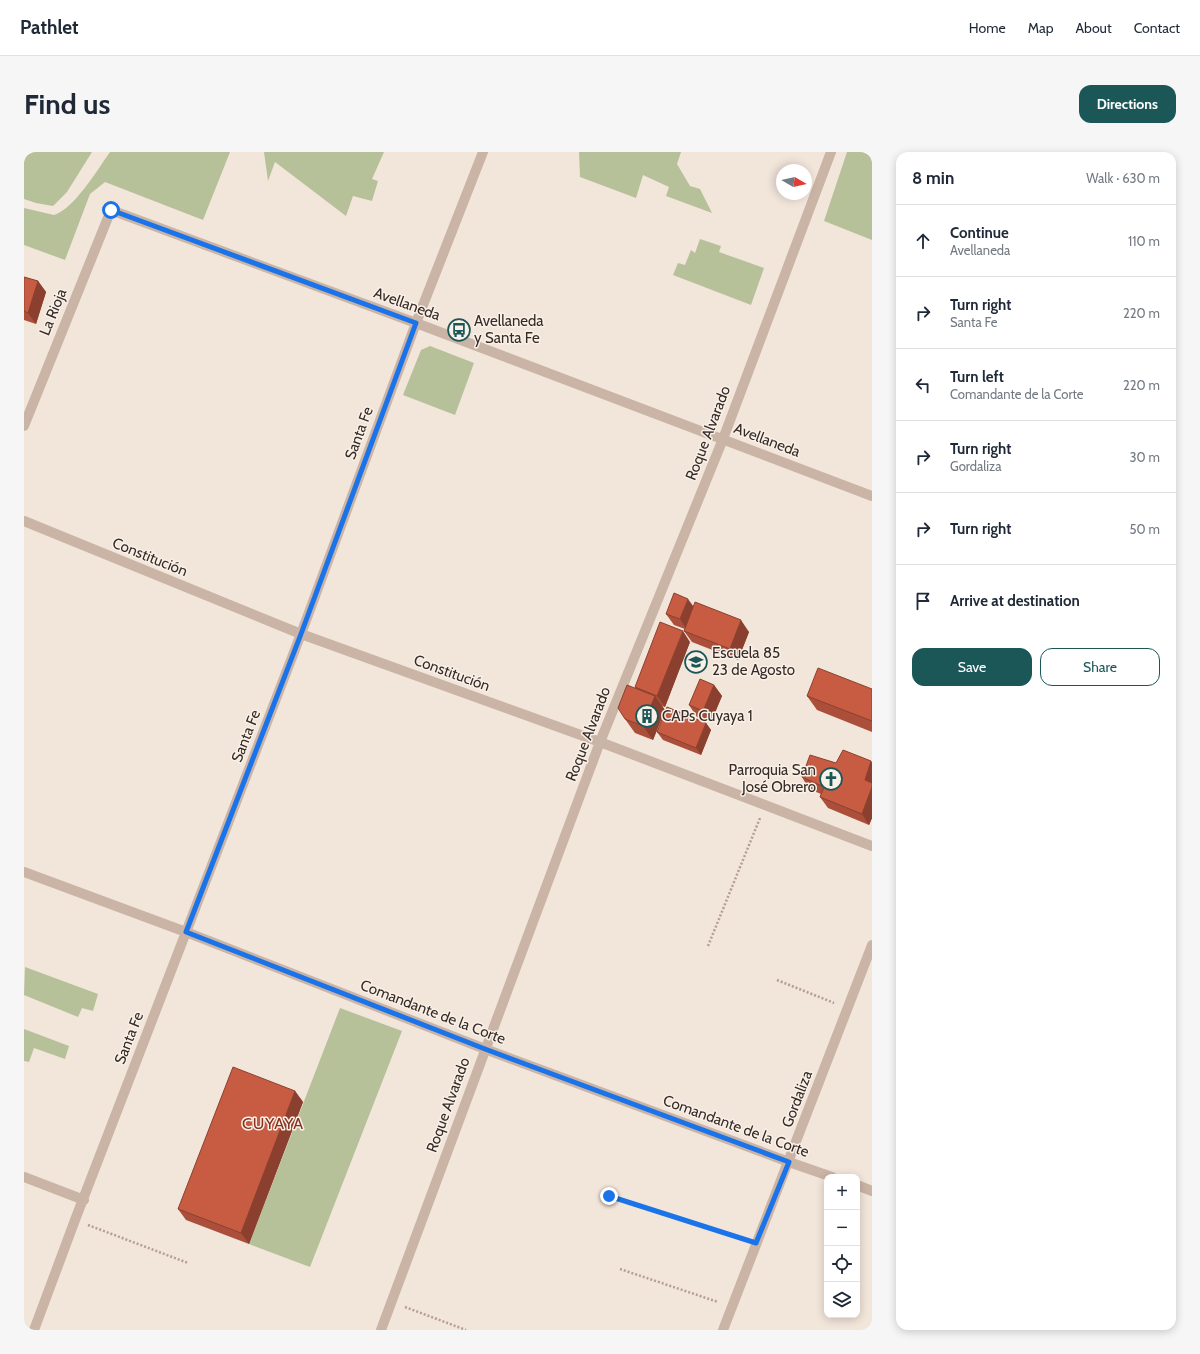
<!DOCTYPE html>
<meta charset="utf-8">
<style>
:root{--surface:#fff;--page:#f6f6f7;--text:#1f2937;--muted:#747a83;--line:#e0e1e3;--accent:#1c5758}
body{margin:0;font-family:Cabin,sans-serif;background:var(--page);color:var(--text)}
.controls{position:absolute;right:12px;bottom:12px;display:grid;overflow:hidden;border-radius:8px;box-shadow:0 2px 10px #0003}
.controls button{width:36px;height:36px;display:grid;place-items:center;padding:0;border:0;border-bottom:1px solid var(--line);background:var(--surface);color:var(--text);font:20px sans-serif}
.compass{position:absolute;left:752px;top:12px;width:36px;height:36px;border-radius:50%;background:var(--surface);box-shadow:0 2px 10px #0003;rotate:99deg}
.stop{position:absolute;width:12px;height:12px;margin:-9px;border:3px solid #1a73e8;border-radius:50%;background:#fff}
.stop.end{background:#1a73e8;border-color:#fff;box-shadow:0 1px 4px #0008}
.list{margin:0;padding:0;list-style:none}
h2{display:flex;justify-content:space-between;align-items:center;height:52px;margin:0;padding:0 16px;font-size:17px}
h2 small{font-size:13px;font-weight:400;color:var(--muted)}
.list li{display:grid;grid-template-columns:26px 1fr auto;gap:12px;align-items:center;box-sizing:border-box;height:72px;padding:0 16px;border-top:1px solid var(--line)}
.list b{display:block;font-size:15px;white-space:nowrap}
.list p{margin:0;font-size:13px;white-space:nowrap;color:var(--muted)}
.list em{font-size:13px;font-style:normal;color:var(--muted)}
.actions{display:flex;gap:8px;padding:12px 16px}
.actions a{flex:1;padding:9px 0;border:1px solid var(--accent);border-radius:12px;text-align:center;font-size:14px;color:var(--accent)}
.actions .main{background:var(--accent);color:#fff}
.icon{flex:none;width:22px;height:22px;fill:none;stroke:currentColor;stroke-width:2;stroke-linecap:round;stroke-linejoin:round}
.map{position:relative;flex:none;width:848px;height:1178px;overflow:hidden;border-radius:12px}
header{display:flex;align-items:center;gap:24px;box-sizing:border-box;height:56px;padding:0 20px;background:var(--surface);border-bottom:1px solid var(--line)}
header strong{font-size:19px}
nav{display:flex;gap:22px;margin-inline-start:auto;font-size:14px}
.intro{display:flex;align-items:center;justify-content:space-between;box-sizing:border-box;height:96px;padding:0 24px}
h1{margin:0;font-size:28px}
.button{padding:10px 18px;border-radius:12px;background:var(--accent);color:#fff;font-size:14px;font-weight:700}
main{display:flex;gap:24px;padding:0 24px}
aside{flex:1;background:var(--surface);border-radius:12px;box-shadow:0 2px 10px #0003}
.map>svg:first-child{display:block}
</style>
<header>
<strong>Pathlet</strong>
<nav><a>Home</a><a>Map</a><a>About</a><a>Contact</a></nav>
</header>
<div class="intro"><h1>Find us</h1><a class="button">Directions</a></div>
<main>
<div class="map">
<svg width="848" height="1178" viewBox="0 0 848 1178">
<rect width="100%" height="100%" fill="#f2e5da"/>
<!-- green -->
<path fill="#b6c19a" d="M0 0H68L43 40 29 54 12 51 0 47Z
M86 0H206L179 68 81 30 66 42 41 108 0 93V56L30 63C50 57 74 17 86 0Z
M240 0H360L348 27 354 29 348 49 329 44 322 64 251 10 244 29Z
M555 0H657L653 12 666 34 676 37 688 61 642 44 645 35 619 23 612 46 556 25Z
M823 0H848V88L800 69Z
M676 87 697 94 695 100 740 116 727 153 649 123 654 111 661 113 667 98 671 101Z
M406 194 450 211 431 263 379 243 397 198Z
M1 815 74 842 69 859 58 856 54 865 0 843Z
M316 856 378 879 286 1115 225 1092Z
M0 877 45 894 41 907 10 896 5 910 0 909Z"/>
<g fill="none" stroke-linecap="round" stroke-linejoin="round">
<!-- path -->
<path stroke="#b69e90" stroke-width="2.5" stroke-dasharray="2 2" stroke-linecap="butt" d="M684 794 736 666
M753 828 810 851
M585 1044 718 1087
M64 1073 164 1111
M596 1117 694 1150
M381 1155 442 1178"/>
<!-- street -->
<path stroke="#cab4a6" stroke-width="10" d="M0 274 87 58 392 171 848 344
M0 369 277 482 576 590 848 694
M0 720 162 780 461 897 765 1010 808 1025
M0 1025 60 1048
M833 1033 848 1039
M10 1178 51 1068 277 482 392 171 459 0
M357 1178 576 590 699 287 807 0
M699 1178 848 793"/>
</g>
<!-- wall -->
<path fill="#ab4f3a" d="M0 125 14 129 22 140 12 172 0 168Z
M669 455 725 480 714 508 668 490 660 479 661 477 650 473 642 462Z
M666 490 641 555 638 554 641 558 629 588 611 581 601 567 612 537 611 535Z
M690 533 698 544 687 570 673 565 665 553Z
M848 537V580L793 558 783 544Z
M682 571 687 578 677 603 639 588 633 580Z
M847 609 848 611V666L845 673 804 656 796 645 797 642 785 637 778 625 812 611Z
M271 939 279 950 225 1092 162 1068 154 1057Z"/>
<!-- shaded-wall -->
<path fill="#8b402f" d="M14 129 22 140 12 172 4 161Z
M664 447 672 458 663 478 656 467Z
M717 468 725 480 714 508 706 497Z
M659 479 666 490 641 555 633 544Z
M690 533 698 544 687 570 679 559Z
M631 544 641 558 629 588 619 574Z
M682 571 687 578 677 603 672 596Z
M847 609 848 611V666L845 673 838 662 841 628Z
M271 939 279 950 225 1092 217 1081Z"/>
<!-- building -->
<path fill="#c75c43" stroke="#8b402f" d="M0 125 14 129 4 161 0 159Z
M650 441 664 447 656 467 642 462Z
M671 450 717 468 706 497 660 479Z
M636 470 659 479 633 544 611 535Z
M794 516 848 537V569L783 544Z
M676 527 690 533 679 559 665 553Z
M603 533 631 544 619 574 601 567 594 556Z
M643 555 682 571 672 596 633 580Z
M819 598 847 609 841 628 848 631V635L838 662 796 645 800 635 778 625 786 603 812 611Z
M209 915 271 939 217 1081 154 1057Z"/>
<g fill="none" stroke-linecap="round" stroke-linejoin="round">
<!-- route -->
<path stroke="#1a73e8" stroke-width="5" d="M87 58 392 171 277 482 162 780 461 897 765 1010 732 1091 585 1044"/>
</g>
<!-- icons -->
<defs>
<g id="bus-ring" transform="scale(1.15)"><circle r="9.5" fill="#f9f0e7" stroke="#1c5758" stroke-width="1.5"/><path d="M-5-6H5V4H4V6H2V4H-2V6H-4V4H-5ZM-3.5-4V0h7V-4ZM-3.5 1.2v1.5H-2V1.2ZM2 1.2v1.5H3.5V1.2Z" fill="#1c5758"/></g>
<g id="school-ring" transform="scale(1.15)"><circle r="9.5" fill="#f9f0e7" stroke="#1c5758" stroke-width="1.5"/><path d="M0-5L7-2L0 1L-7-2ZM-4 1L0 2.5L4 1V4Q0 6-4 4Z" fill="#1c5758"/></g>
<g id="building-ring" transform="scale(1.15)"><circle r="9.5" fill="#f9f0e7" stroke="#1c5758" stroke-width="1.5"/><path d="M-4-6H4V6H1V3H-1V6H-4ZM-2.5-4.3h1.7v1.8h-1.7ZM.8-4.3h1.7v1.8H.8ZM-2.5-1h1.7V.8h-1.7ZM.8-1h1.7V.8H.8Z" fill="#1c5758"/></g>
<g id="church-ring" transform="scale(1.15)"><circle r="9.5" fill="#f9f0e7" stroke="#1c5758" stroke-width="1.5"/><path d="M-1.2-6h2.4v3.5h3.3v2.4h-3.3V6h-2.4V-.1h-3.3v-2.4h3.3Z" fill="#1c5758"/></g>
</defs>
<g fill-rule="evenodd">
<use href="#bus-ring" x="435" y="178"/>
<use href="#school-ring" x="672" y="510"/>
<use href="#building-ring" x="623" y="564"/>
<use href="#church-ring" x="807" y="627"/>
</g>
<g text-anchor="middle" dominant-baseline="central" stroke-width="3" stroke-linejoin="round" paint-order="stroke">
<!-- street labels -->
<g font-size="15" fill="#362b27" stroke="#f9f0e7">
<text transform="translate(383 152) rotate(20)">Avellaneda</text>
<text transform="translate(29 160) rotate(-68)">La Rioja</text>
<text transform="translate(335 281) rotate(-70)">Santa Fe</text>
<text transform="translate(684 281) rotate(-69)">Roque Alvarado</text>
<text transform="translate(743 288) rotate(21)">Avellaneda</text>
<text transform="translate(126 405) rotate(22)">Constitución</text>
<text transform="translate(428 521) rotate(20)">Constitución</text>
<text transform="translate(564 582) rotate(-69)">Roque Alvarado</text>
<text transform="translate(222 584) rotate(-69)">Santa Fe</text>
<text transform="translate(409 860) rotate(21)">Comandante de la Corte</text>
<text transform="translate(105 886) rotate(-69)">Santa Fe</text>
<text transform="translate(773 947) rotate(-69)">Gordaliza</text>
<text transform="translate(424 953) rotate(-70)">Roque Alvarado</text>
<text transform="translate(712 974) rotate(20)">Comandante de la Corte</text>
</g>
<!-- poi labels -->
<g font-size="15" fill="#362b27" stroke="#f9f0e7" text-anchor="start">
<text x="450" y="169">Avellaneda<tspan x="450" dy="17">y Santa Fe</tspan></text>
<text x="688" y="501">Escuela 85<tspan x="688" dy="17">23 de Agosto</tspan></text>
<text x="638" y="564">CAPs Cuyaya 1</text>
<text x="792" y="618" text-anchor="end">Parroquia San<tspan x="792" dy="17">José Obrero</tspan></text>
</g>
<!-- neighbourhood labels -->
<g font-size="16" letter-spacing="1" fill="#853220" stroke="#f9f0e7">
<text x="249" y="971">CUYAYA</text>
</g>
</g>
</svg>
<div class="controls">
<button>+</button>
<button>−</button>
<button><svg class="icon" aria-label="locate" viewBox="0 0 24 24"><circle cx="12" cy="12" r="6"/><path d="M12 2v4M12 18v4M2 12h4M18 12h4"/></svg></button>
<button><svg class="icon" aria-label="layers" viewBox="0 0 24 24"><path d="M12 4l9 5-9 5-9-5zM3 14l9 5 9-5"/></svg></button>
</div>
<svg class="compass" viewBox="-18 -18 36 36"><path d="M0-13l5 13h-10z" fill="#e53935"/><path d="M0 13l5-13h-10z" fill="#747a83"/></svg>
<div class="stop" style="left:87px;top:58px"></div>
<div class="stop end" style="left:585px;top:1044px"></div>
</div>
<aside>
<h2>8 min<small>Walk · 630 m</small></h2>
<ul class="list">
<li><svg class="icon" aria-label="ahead" viewBox="0 0 24 24"><path d="M12 20V5M6 11l6-6 6 6"/></svg><div><b>Continue</b><p>Avellaneda</p></div><em>110 m</em></li>
<li><svg class="icon" aria-label="right" viewBox="0 0 24 24"><path d="M7 20v-9h11M14 6l5 5-5 5"/></svg><div><b>Turn right</b><p>Santa Fe</p></div><em>220 m</em></li>
<li><svg class="icon" aria-label="left" viewBox="0 0 24 24"><path d="M17 20v-9H6M10 6l-5 5 5 5"/></svg><div><b>Turn left</b><p>Comandante de la Corte</p></div><em>220 m</em></li>
<li><svg class="icon" aria-label="right" viewBox="0 0 24 24"><path d="M7 20v-9h11M14 6l5 5-5 5"/></svg><div><b>Turn right</b><p>Gordaliza</p></div><em>30 m</em></li>
<li><svg class="icon" aria-label="right" viewBox="0 0 24 24"><path d="M7 20v-9h11M14 6l5 5-5 5"/></svg><div><b>Turn right</b></div><em>50 m</em></li>
<li><svg class="icon" aria-label="arrive" viewBox="0 0 24 24"><path d="M6 21V4h12l-3 4 3 4H6"/></svg><div><b>Arrive at destination</b></div></li>
</ul>
<div class="actions"><a class="main">Save</a><a>Share</a></div>
</aside>
</main>
